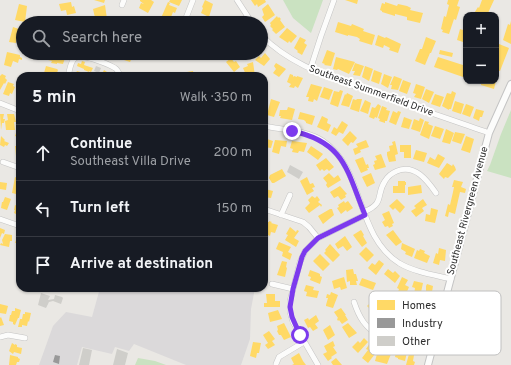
<!DOCTYPE html>
<meta charset="utf-8">
<style>
:root{--surface:#171b24;--page:#242831;--text:#f1f3f6;--muted:#9ea1a6;--line:#363941}
body{margin:0;font-family:Overpass,sans-serif;background:var(--page);color:var(--text)}
.controls{position:absolute;right:12px;top:12px;display:grid;overflow:hidden;border-radius:8px;box-shadow:0 1px 3px #0004}
.controls button{width:36px;height:36px;display:grid;place-items:center;padding:0;border:0;border-bottom:1px solid var(--line);background:var(--surface);color:var(--text);font:20px sans-serif}
.stop{position:absolute;width:12px;height:12px;margin:-9px;border:3px solid #7c3aed;border-radius:50%;background:#fff}
.stop.end{background:#7c3aed;border-color:#fff;box-shadow:0 1px 4px #0008}
.list{margin:0;padding:0;list-style:none}
h2{display:flex;justify-content:space-between;align-items:center;height:52px;margin:0;padding:0 16px;font-size:17px}
h2 small{font-size:13px;font-weight:400;color:var(--muted)}
.list li{display:grid;grid-template-columns:26px 1fr auto;gap:12px;align-items:center;box-sizing:border-box;height:56px;padding:0 16px;border-top:1px solid var(--line)}
.list b{display:block;font-size:15px;white-space:nowrap}
.list p{margin:0;font-size:13px;white-space:nowrap;color:var(--muted)}
.list em{font-size:13px;font-style:normal;color:var(--muted)}
.icon{flex:none;width:22px;height:22px;fill:none;stroke:currentColor;stroke-width:2;stroke-linecap:round;stroke-linejoin:round}
.map{position:relative;flex:none;width:511px;height:365px;overflow:hidden}
.search{position:absolute;background:var(--surface);box-shadow:0 1px 3px #0004;left:16px;top:16px;width:252px;height:44px;display:flex;align-items:center;gap:10px;box-sizing:border-box;padding:0 14px;border-radius:22px;color:var(--muted);font-size:15px}
.panel{position:absolute;background:var(--surface);box-shadow:0 1px 3px #0004;left:16px;top:72px;width:252px;height:220px;border-radius:12px}
.map>svg:first-child{display:block}
</style>
<div class="map">
<svg width="511" height="365" viewBox="0 0 511 365">
<rect width="100%" height="100%" fill="#eae8e4"/>
<!-- industrial -->
<path fill="#dbd9da" d="M100 288H255L251 309 250 339 241 365H186L134 344 129 351 115 347 112 354 82 347 77 365H39L53 326 66 312 92 317Z"/>
<!-- green -->
<path fill="#cae2c1" d="M283 0H323L311 33 293 18Z
M511 110V178L487 171 490 165 501 134Z
M138 358 155 361 166 365H135Z"/>
<!-- homes -->
<path fill="#ffd966" d="M94 0H105L104 3Z
M140 0H151L154 2 148 13 139 8 141 3 144 4 140 1Z
M170 0H182L179 6 169 2Z
M205 0 213 4 209 17 201 13 203 8 202 7Z
M251 0H265L266 2 258 7 257 4 255 6Z
M345 0H358L357 4Z
M448 0H459L457 6 460 7 456 20 454 19 449 34 442 32 443 30 441 29 444 16 446 17 449 5 447 4Z
M482 0H494L488 13 487 12 486 15H473L478 7 479 8Z
M71 2 72 7 74 6 76 13 67 15 66 10 61 11 59 4Z
M168 2 170 3 169 5 177 8 175 13 173 12 171 17 169 16 167 21 161 18Z
M385 2 397 6 398 4 407 6 411 8 410 10 423 13 420 23 407 20V17L395 14V16L382 12V11L380 10 382 3 385 4Z
M19 4 27 6 25 22 15 20Z
M268 4 275 15 265 22 262 17 264 15 262 9Z
M105 5 107 19 96 22 93 9Z
M137 16 146 20 145 23H134Z
M236 16 242 23H228L231 20 230 19Z
M277 16 278 18 279 17 281 19 280 20 285 27 276 34 272 30 273 29 270 26 271 25 270 23Z
M205 17 212 20 211 23H203Z
M114 19 120 21 121 19 127 21 126 23H112Z
M511 21V44L503 40 508 24 510 25Z
M338 22 351 26 352 24 364 29 363 31 375 35 372 45 359 41 360 39 357 37 348 35V36L335 32Z
M13 27 22 30 21 33H18L16 43 9 42Z
M287 28 297 36 291 43 289 41 288 43 279 37Z
M460 29 466 31V43L457 40Z
M378 35 385 38 386 37 401 44 398 53 389 50 390 48 384 45 383 48 375 45Z
M300 37 306 40 304 43 307 45 302 55 297 52 298 51 294 48Z
M426 37 436 41 431 53H430L425 65 415 61 420 49H422Z
M499 44 509 48 500 71 496 70V51Z
M327 50 335 53 331 66 324 65 325 64 322 63Z
M440 50 453 53 452 57 439 54Z
M7 52 20 55V57L22 58V60L19 59 18 63 13 61 11 67 4 65Z
M31 53H41L40 60 30 57Z
M124 53H134L130 62 124 60Z
M174 53H185L184 56 182 55V56Z
M191 53H201L199 57Z
M213 53H227L228 57 223 59 221 54 213 56Z
M265 53 270 59 264 66 255 60 259 56 261 58Z
M50 54 61 56V57L65 58 63 64 57 63V64L51 63 52 61 48 60Z
M336 57 355 62 349 74 338 69 337 70 333 69Z
M438 57 466 66 463 77 434 67Z
M231 58 234 62 236 61 240 67 234 72 226 62Z
M82 61 85 62 84 65 93 68 91 72 89 71V72L84 70V69L77 66 78 63 81 64Z
M253 62 255 76H249L248 74 246 75 243 68 248 66 247 64Z
M276 63 286 69 279 77 273 73 276 69 274 66Z
M355 63 364 66 360 76 353 75 355 71H352Z
M46 66 57 69 58 70 56 76H50L44 73Z
M365 66 373 69 369 81 362 77Z
M104 70 107 72 104 76H101Z
M374 70 382 73 379 84 371 81Z
M77 71 84 73V74L88 76H79L75 74Z
M193 71 194 76H181V73Z
M31 72 38 74V76H30Z
M196 72 210 73V76H196Z
M2 74 6 76 5 78 7 80 5 84 4 83 0 90V76Z
M290 74 293 75V77L294 76 297 77V76L303 78 298 88 295 86 294 88 289 87 291 84 287 82Z
M384 74 392 77 388 88 381 84Z
M394 76 402 79 398 90 391 89 392 85H390Z
M403 80 411 83 407 94 399 91Z
M477 81H496L494 89 481 85V83Z
M8 82 14 84 13 86 15 87 12 94 10 93 9 96 3 94Z
M311 84 322 87 317 101 314 99 313 102 308 101 309 97H306Z
M416 84 425 87 421 99 414 97 416 94 413 93Z
M324 87 333 90 329 100 320 97Z
M426 89 434 92 429 103 422 99Z
M340 90 343 91 338 107 330 104 334 91 339 92Z
M452 91 456 93 451 109H449V110L442 106 447 93 451 94Z
M347 93 353 96 349 107 341 105 345 94 346 95Z
M435 94 444 97 440 107 431 104Z
M271 99 280 102 274 117 267 115Z
M353 99 356 100 357 99H362L359 112 350 109Z
M365 100 371 103 368 114 360 111Z
M455 101 464 104 461 114 452 111Z
M378 104 381 106 377 118 375 117 374 119 369 117 372 107 375 108Z
M466 104 474 107 470 117 462 114Z
M382 106 387 108 386 110 390 111 387 121H385V123L379 121 380 119 378 118Z
M288 107 295 109 292 120 280 118 281 116H279L280 110H287Z
M476 109 484 111 482 117H480L479 121 473 118Z
M393 111 397 113 398 111 401 112 396 125 389 122Z
M300 112 315 116 312 125 306 123V122L304 120 298 119Z
M0 114H4L3 119H5L4 123H2L1 130Z
M7 114H14L16 122H14L15 130H6L5 121 8 120Z
M322 116 328 119 327 123 331 125 328 132 317 127Z
M404 117 412 120 409 129 401 127Z
M420 118 424 120 420 132 411 129 414 119 419 121Z
M20 121V138L15 136Z
M342 121 348 125 343 134 339 132 336 136 331 133 334 127 337 129Z
M425 121 429 122 428 124 433 126 429 139 420 135Z
M435 126 444 129 440 139 431 136Z
M446 129 454 133 450 144 442 142Z
M350 131 357 138 353 143 351 142 348 146 342 140Z
M455 132 465 134 461 144 452 141Z
M1 136 5 140 4 141 9 143 7 146 5 145 4 147 0 145Z
M466 136 474 139 470 153 461 150Z
M264 138 273 141 271 148 264 147Z
M275 140 287 141 286 147 281 146 279 154 272 152Z
M366 140 369 147 360 150 361 152 355 155 353 149 358 147 356 144Z
M292 141 307 143 304 152 299 151 298 153 292 152 293 149 290 148Z
M395 141 398 154 395 155 396 161 389 162 387 155V152L390 151 389 146 393 145 392 142Z
M400 145H411V158H404V152H400Z
M15 146H20V156H16Z
M311 146 323 154 318 160 307 152Z
M416 150 427 153 424 162 413 159Z
M381 154 386 167 375 170 373 165 375 164 374 161 377 160 375 156Z
M438 154 445 158 439 168 427 163 430 157 435 160Z
M363 157 366 165 368 164 369 168H367L368 170 361 173 355 160Z
M326 158 334 167 329 171 327 169 324 171 322 169 320 171 316 165Z
M447 163 452 166 453 164 455 167 456 170 448 178 445 177 444 179 439 174Z
M282 169 286 176 274 183H272L269 178 270 175Z
M329 173 334 178 338 175 341 180 328 188 326 185 327 183 323 178Z
M371 173 375 183 367 187 362 177Z
M15 177 20 179V185L17 184 16 194 12 193Z
M307 177 310 184 313 183 315 187 312 188 314 191 307 195 300 181Z
M454 180 463 182 461 187 466 189 465 193 460 192 455 214 449 212 448 217 445 216 448 204 450 205 453 192 454 187H452Z
M398 181H405V182H406V185H405V193H393V186H398Z
M0 182 7 183 6 190 0 189Z
M421 185 422 193 408 195V187Z
M340 186 347 194 345 195 346 197 341 200 338 196 334 198 330 192Z
M264 187 266 188 265 189 273 191 271 198 264 197Z
M312 196 315 198 317 196 320 200 318 202 322 205 321 207 320 205 309 213 305 208 310 203 308 200Z
M5 197 11 199 7 210 1 208 2 202H3Z
M397 199 405 207 400 213 395 208 393 210 389 206Z
M423 199 427 205 422 208 424 211 416 217 411 211 416 208 414 206Z
M344 201 345 203 348 201 353 208 347 212 346 210 341 214 337 208 339 207 338 205Z
M18 203H20V216L14 213 15 210H14L15 205 17 206Z
M431 208 438 210 435 223 425 221 426 214 430 215Z
M330 209H332L334 215 323 224 318 216Z
M389 211 394 223 392 224 393 226 389 228 388 226 385 227 382 222 385 220 382 214Z
M269 221 272 222 271 223 278 225 275 233 271 232 270 236 264 233V228L266 222H269Z
M290 227 296 232 297 230 299 231 294 238 299 241 296 247 285 240 288 235 286 234Z
M0 228 5 230 4 234 2 233 0 238Z
M361 230 364 235 363 236 367 243 362 247 353 235Z
M393 230 402 242 396 246 386 235Z
M5 234 12 235V241H10L9 247 0 245 1 243 3 244 2 240Z
M345 236 352 247 347 251 343 246 338 249 335 244Z
M17 237 20 238V248L16 247 17 243H15Z
M279 242 291 247 288 252 292 254 290 260 282 256 283 252 276 249Z
M402 243 415 249 412 257 405 254 406 252 401 249Z
M330 244 340 255 333 262 324 253 326 251 325 250Z
M366 247 374 255 367 262 359 254Z
M439 248 446 250 445 261 440 260 439 265 433 263 436 253 438 254Z
M420 249 425 251 424 253 430 256 427 263 414 258 417 250 419 251Z
M320 254 330 264 323 271 313 261Z
M379 260 384 264 376 275 368 268 372 263 375 265Z
M282 261 287 262 286 267 287 268 285 277 277 275Z
M353 269 354 274H356L358 281H356L357 285H350V281L347 282 346 270Z
M388 269 393 273 395 271 400 276 395 283 384 274Z
M310 270 318 273 320 274V276L322 277 320 284 310 280 311 277 308 276Z
M344 277 347 288 341 290 340 287 334 289 332 281Z
M402 277 408 280 405 285 409 287 405 296 398 292 399 289 397 288Z
M362 278 376 283 373 290 359 285Z
M414 281 423 283 420 297 414 295 415 288 412 287Z
M427 284 433 286 432 292H434L433 296 435 297 433 304 424 301 426 295 423 294 424 291H426V286Z
M306 285 314 287 313 290 319 291 317 298 306 296 307 292 304 291Z
M331 292 338 295 333 308 326 306V305L328 298H326L327 294 330 295Z
M266 294H275V301H280V307H264V303H267Z
M374 294 381 302 372 311 367 306 372 301 370 298Z
M0 304 8 306 6 314 0 313Z
M15 308 21 310 19 318H18L15 325 13 324V322L9 321 10 315H11L12 311H15Z
M341 308 346 315H345L348 320 342 324 339 320 338 321 337 319 338 318 334 312Z
M278 310 282 319 270 322 268 313Z
M25 312 31 313 29 322 28 321 27 326 22 325V327H18L20 319H22L23 314H25Z
M316 315 319 321 315 324 318 328 313 331 310 327 308 328 304 320 308 318 309 320Z
M1 317 4 325 0 326V318Z
M284 323 291 337 284 340 281 335H279L277 331 278 330 277 326Z
M348 323 357 333 349 338 342 327Z
M330 325 335 335 328 340 323 330Z
M269 331 275 339 272 341 275 345 268 349 265 345 268 343 263 335Z
M364 338 368 342 358 353 352 347 358 341 360 343Z
M333 341 335 346 333 347 337 353 331 357 332 358 328 361 323 354 327 352 324 346Z
M253 342 261 343 259 353H257L256 358 250 356Z
M12 343 15 345V344L17 345V347L22 348 21 354 14 352 13 354 9 351Z
M370 343 375 347 372 352 375 354 368 363 362 358 368 350 366 349Z
M386 347 393 349 387 364 375 361 377 354 380 355 381 352 384 353Z
M400 350 407 352 405 361 398 359V358L395 357 396 351 399 352Z
M299 353 303 361 306 365H292L294 364 291 358Z
M409 354 414 355 413 361 415 362 414 365H406Z
M10 355 18 357V358L20 359 19 362H17L16 365H9Z
M336 358 342 365H333L331 362Z"/>
<!-- industry -->
<path fill="#999" d="M55 355 60 356 59 364 53 362Z"/>
<!-- building -->
<path fill="#cfceca" d="M96 66 101 68 99 73 94 71Z
M290 165 303 172 299 179 287 172Z
M41 293 50 296 48 300 54 299 55 295 62 297 63 298 61 304 53 301 49 302 46 308 38 305Z
M83 348 92 350 89 365H79Z
M117 349 128 353 125 365H113Z"/>
<g fill="none" stroke-linecap="round" stroke-linejoin="round">
<!-- minor casing -->
<g stroke="#c4c4c4" stroke-width="6">
<path id="minor" d="M237 0 252 23
M122 5 124 0
M184 23 193 0
M261 35C291 66 331 77 371 92 410 106 449 119 489 133
M310 70 321 36 334 0
M68 76C70 70 70 62 75 58 82 53 108 64 115 68 118 70 119 73 120 76
M0 103 20 111
M264 126C283 130 306 130 323 141 365 169 355 235 399 263 414 272 434 275 451 279
M3 162 20 168
M264 209 303 222 309 227 318 238
M364 212C386 202 375 196 385 181 388 176 392 173 397 171 415 164 427 180 436 193
M281 215 290 195
M0 219 20 226
M272 284 293 289
M354 302C359 317 365 328 380 336L432 350
M0 337 8 335 25 338
M276 364 279 357 304 342
M318 365 293 322 290 312V301L300 262 305 251 318 238 365 215"/>
</g>
<!-- tertiary casing -->
<g stroke="#c4c4c4" stroke-width="8">
<path id="tertiary" d="M428 365 489 133 511 84"/>
</g>
<!-- minor -->
<use href="#minor" stroke="#fcfcfb" stroke-width="5"/>
<!-- tertiary -->
<use href="#tertiary" stroke="#fcfcfb" stroke-width="6"/>
</g>
<g fill="none" stroke-linecap="round" stroke-linejoin="round">
<!-- route -->
<path stroke="#7c3aed" stroke-width="5" d="M292 131C345 142 347 171 365 215L318 238 305 251 302 257 293 289 290 307 292 317 300 335"/>
</g>
<g text-anchor="middle" dominant-baseline="central" stroke-width="4" stroke-linejoin="round" paint-order="stroke">
<!-- street labels -->
<g font-size="10" fill="#2d2d2d" stroke="#fff">
<text transform="translate(371 91) rotate(20)">Southeast Summerfield Drive</text>
<text transform="translate(468 211) rotate(-75)">Southeast Rivergreen Avenue</text>
</g>
</g>
<!-- legend -->
<rect x="369" y="291" width="132" height="64" rx="6" fill="#fff" stroke="#c0c0c0" stroke-width="1"/>
<rect x="377" y="300" width="18" height="10" fill="#ffd966"/>
<rect x="377" y="318" width="18" height="10" fill="#999"/>
<rect x="377" y="336" width="18" height="10" fill="#cfceca"/>
<g font-size="11" fill="#2d2d2d">
<text x="402" y="309">Homes</text>
<text x="402" y="327">Industry</text>
<text x="402" y="345">Other</text>
</g>
</svg>
<div class="controls">
<button>+</button>
<button>−</button>
</div>
<div class="stop" style="left:300px;top:335px"></div>
<div class="stop end" style="left:292px;top:131px"></div>
<div class="search"><svg class="icon" aria-label="search" viewBox="0 0 24 24"><circle cx="10" cy="10" r="6"/><path d="M15 15l6 6"/></svg>Search here</div>
<section class="panel">
<h2>5 min<small>Walk · 350 m</small></h2>
<ul class="list">
<li><svg class="icon" aria-label="ahead" viewBox="0 0 24 24"><path d="M12 20V5M6 11l6-6 6 6"/></svg><div><b>Continue</b><p>Southeast Villa Drive</p></div><em>200 m</em></li>
<li><svg class="icon" aria-label="left" viewBox="0 0 24 24"><path d="M17 20v-9H6M10 6l-5 5 5 5"/></svg><div><b>Turn left</b></div><em>150 m</em></li>
<li><svg class="icon" aria-label="arrive" viewBox="0 0 24 24"><path d="M6 21V4h12l-3 4 3 4H6"/></svg><div><b>Arrive at destination</b></div></li>
</ul>
</section>
</div>
